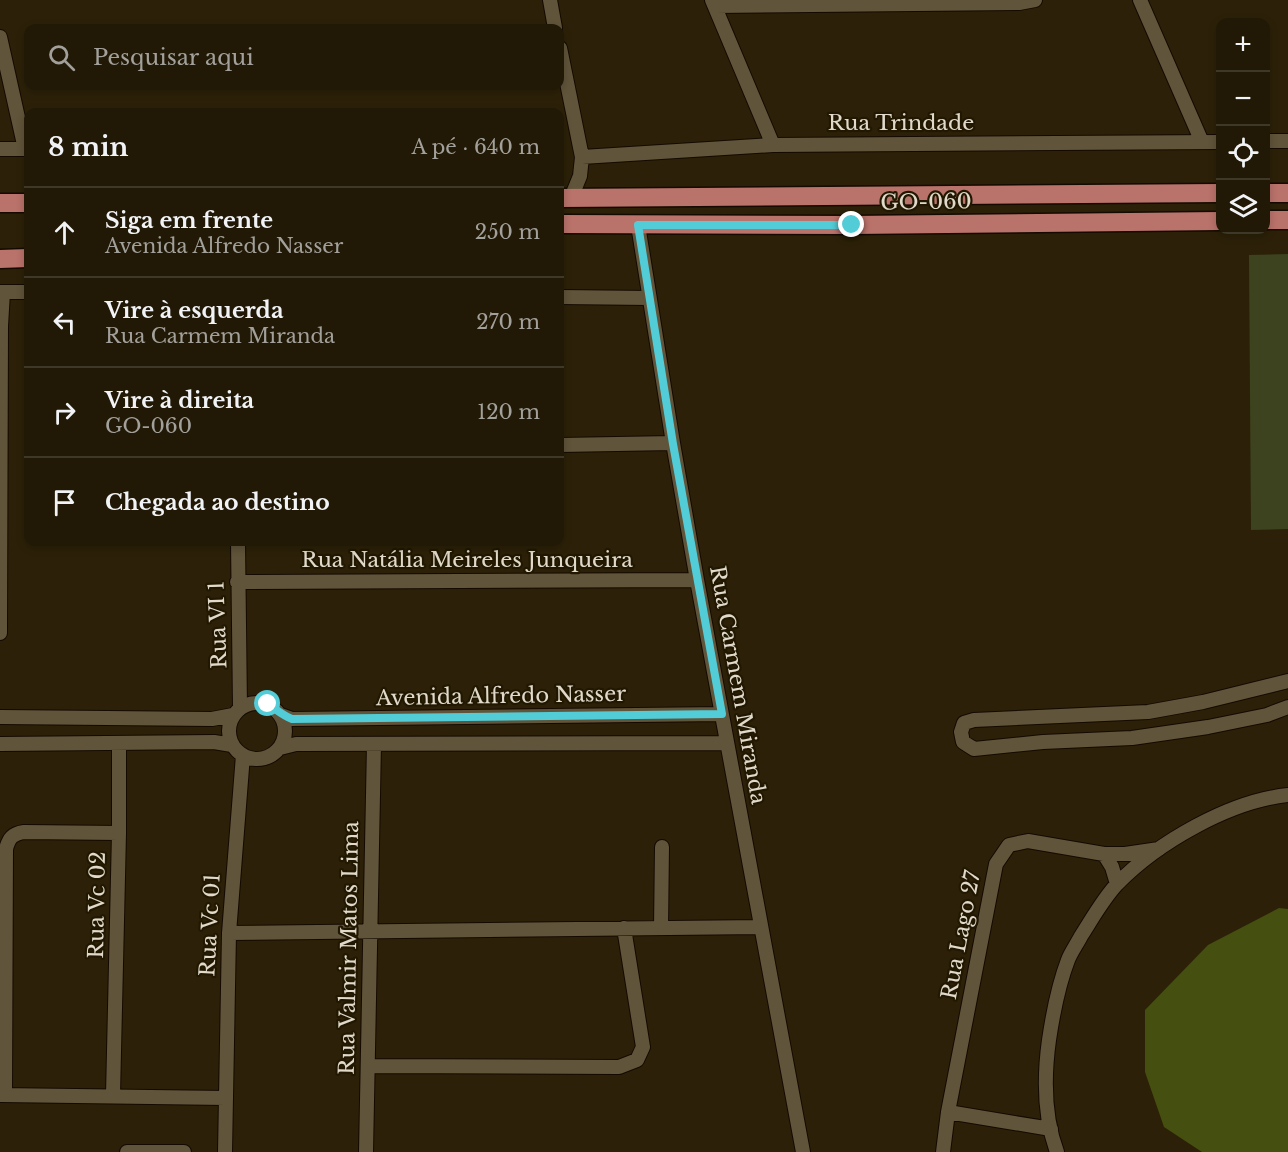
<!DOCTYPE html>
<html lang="pt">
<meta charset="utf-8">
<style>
:root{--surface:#211906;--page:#292210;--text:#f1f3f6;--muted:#a2a09b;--line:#3e3828}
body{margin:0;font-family:"Libre Baskerville",serif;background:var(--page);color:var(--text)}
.controls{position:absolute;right:18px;top:18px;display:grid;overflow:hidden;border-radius:12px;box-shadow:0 3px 9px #0003}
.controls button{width:54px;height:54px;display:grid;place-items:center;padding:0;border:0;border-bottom:2px solid var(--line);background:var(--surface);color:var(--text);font:30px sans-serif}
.stop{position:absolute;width:18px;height:18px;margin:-14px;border:4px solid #52ccd6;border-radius:50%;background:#fff}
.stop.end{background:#52ccd6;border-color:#fff;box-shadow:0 2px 6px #0008}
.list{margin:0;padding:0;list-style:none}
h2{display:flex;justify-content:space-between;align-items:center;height:78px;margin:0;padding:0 24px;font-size:26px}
h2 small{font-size:20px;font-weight:400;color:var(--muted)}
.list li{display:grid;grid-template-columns:39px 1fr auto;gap:18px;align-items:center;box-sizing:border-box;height:90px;padding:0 24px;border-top:2px solid var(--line)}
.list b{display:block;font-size:22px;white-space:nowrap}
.list p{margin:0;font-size:20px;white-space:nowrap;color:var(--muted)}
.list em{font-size:20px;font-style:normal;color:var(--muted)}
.icon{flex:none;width:33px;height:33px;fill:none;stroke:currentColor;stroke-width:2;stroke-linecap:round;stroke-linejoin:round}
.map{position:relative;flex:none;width:1288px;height:1152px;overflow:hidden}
.search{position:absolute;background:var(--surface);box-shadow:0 3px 9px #0003;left:24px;top:24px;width:540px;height:66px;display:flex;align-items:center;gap:15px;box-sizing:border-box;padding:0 21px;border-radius:12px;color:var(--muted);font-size:22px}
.panel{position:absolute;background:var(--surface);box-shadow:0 3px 9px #0003;left:24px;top:108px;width:540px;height:438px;border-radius:12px}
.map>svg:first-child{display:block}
</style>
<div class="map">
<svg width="1288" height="1152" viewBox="0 0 1288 1152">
<rect width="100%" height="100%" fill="#2c2108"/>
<!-- green -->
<path fill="#3c431e" d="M1288 254V529L1251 530 1249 255Z"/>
<!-- forest -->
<path fill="#454f10" d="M1279 908 1288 909V1152H1202L1164 1127 1145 1072V1010L1208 945Z"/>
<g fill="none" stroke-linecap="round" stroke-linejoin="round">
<!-- minor casing -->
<g stroke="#140a00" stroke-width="16">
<path id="minor" d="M550 0 555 28
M712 0 773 145
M1140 0 1202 142
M715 6 1019 3 1035 0
M0 37 25 149H0
M560 48 582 157 580 176 571 198
M1266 141H1288
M582 157 773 145 1220 142
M638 225 673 443 697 580 803 1152
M0 292H28
M560 297 649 298
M560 445 673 443
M238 542 240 708
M237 582 697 580
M0 633 1 326 3 292
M1288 681 1203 702 1148 712 974 720 964 723 961 732 963 742 974 749 1043 742 1132 738 1208 727 1267 715 1288 707
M229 731a28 28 0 1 1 56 0a28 28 0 1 1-56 0Z
M281 715 292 719 722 714
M0 717 212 719 233 715
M0 744 214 742 232 745
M280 748 296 744 727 743
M119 833V743
M1104 854 1112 867 1117 884
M661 928 662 847
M229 933 761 927
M368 1066 619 1067 637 1060 643 1047 624 928
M0 1095 226 1098
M5 1095 6 849C9 838 12 834 24 832L119 833 113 1095
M948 1112 1051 1129
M127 1152H184
M225 1152 229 933 243 755
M366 1152 374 744
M943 1152 948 1112 996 864 1009 845 1028 841 1104 854H1125L1159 849
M1057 1152C1044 1117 1044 1076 1049 1040 1053 1013 1058 986 1068 960 1071 952 1077 944 1081 936 1092 919 1103 899 1117 884 1158 842 1230 801 1288 795"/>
</g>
<!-- major casing -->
<g stroke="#140a00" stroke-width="21">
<path id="major" d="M1266 193H1288
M560 198 1220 193
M0 203H28
M1266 220H1288
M560 224 852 225 1220 221
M0 259 28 258"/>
</g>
<!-- minor -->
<use href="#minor" stroke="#60543a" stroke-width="14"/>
<!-- major -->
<use href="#major" stroke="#ba736b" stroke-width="18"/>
</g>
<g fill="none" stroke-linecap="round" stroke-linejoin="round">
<!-- route -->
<path stroke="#52ccd6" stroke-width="8" d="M268 704C277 710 282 715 292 719L722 714 673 444 638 225H852"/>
</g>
<g text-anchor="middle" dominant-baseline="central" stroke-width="4.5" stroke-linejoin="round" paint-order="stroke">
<!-- street labels -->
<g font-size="21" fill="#e1dacb" stroke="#221801">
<text x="901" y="123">Rua Trindade</text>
<text transform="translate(926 202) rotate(-1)">GO-060</text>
<text x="467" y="560">Rua Natália Meireles Junqueira</text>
<text transform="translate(218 625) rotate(-92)">Rua VI 1</text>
<text transform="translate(738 685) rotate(80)">Rua Carmem Miranda</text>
<text transform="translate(501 696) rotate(-1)">Avenida Alfredo Nasser</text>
<text transform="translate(97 905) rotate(-89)">Rua Vc 02</text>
<text transform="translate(210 925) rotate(-87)">Rua Vc 01</text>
<text transform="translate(961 935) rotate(-79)">Rua Lago 27</text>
<text transform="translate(349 948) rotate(-89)">Rua Valmir Matos Lima</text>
</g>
</g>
</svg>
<div class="controls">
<button>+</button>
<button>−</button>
<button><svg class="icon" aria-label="locate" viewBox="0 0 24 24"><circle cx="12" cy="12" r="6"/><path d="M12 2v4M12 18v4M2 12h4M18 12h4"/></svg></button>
<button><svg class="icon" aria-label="layers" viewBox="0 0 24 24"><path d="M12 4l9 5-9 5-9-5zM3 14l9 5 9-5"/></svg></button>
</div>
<div class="stop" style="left:268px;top:704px"></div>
<div class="stop end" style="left:852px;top:225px"></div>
<div class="search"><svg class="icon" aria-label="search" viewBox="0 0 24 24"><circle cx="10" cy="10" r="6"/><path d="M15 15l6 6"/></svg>Pesquisar aqui</div>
<section class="panel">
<h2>8 min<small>A pé · 640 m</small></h2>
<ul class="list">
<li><svg class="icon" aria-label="ahead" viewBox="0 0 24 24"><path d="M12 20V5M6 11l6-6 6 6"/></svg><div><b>Siga em frente</b><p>Avenida Alfredo Nasser</p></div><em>250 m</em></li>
<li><svg class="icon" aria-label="left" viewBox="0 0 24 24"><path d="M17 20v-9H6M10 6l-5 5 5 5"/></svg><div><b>Vire à esquerda</b><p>Rua Carmem Miranda</p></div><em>270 m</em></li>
<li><svg class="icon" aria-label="right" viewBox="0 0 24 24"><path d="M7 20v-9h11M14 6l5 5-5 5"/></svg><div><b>Vire à direita</b><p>GO-060</p></div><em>120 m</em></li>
<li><svg class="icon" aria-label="arrive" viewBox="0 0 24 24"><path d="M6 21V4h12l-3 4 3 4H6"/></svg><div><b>Chegada ao destino</b></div></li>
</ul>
</section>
</div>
